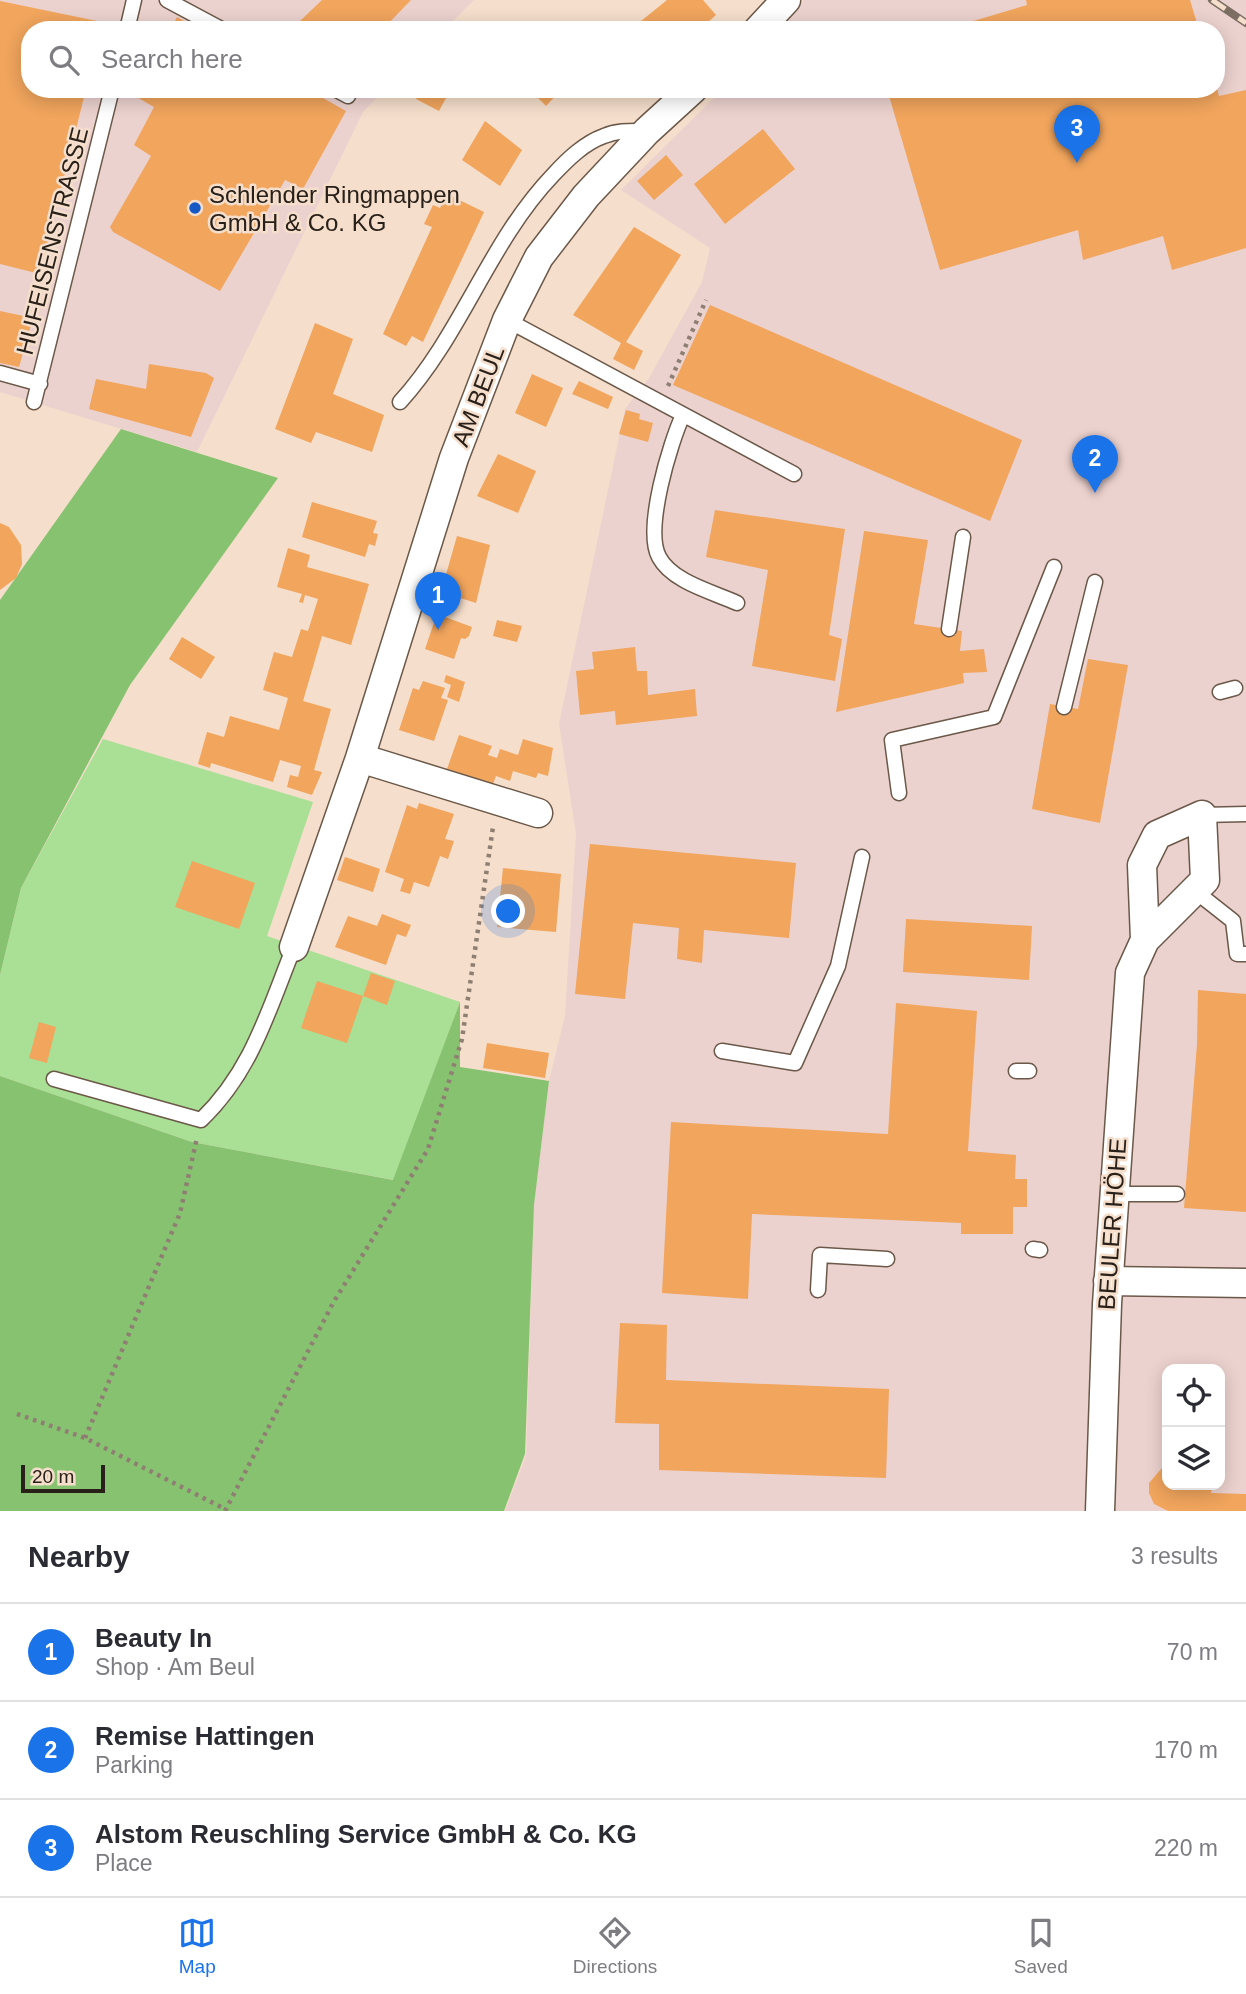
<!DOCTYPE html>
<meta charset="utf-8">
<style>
:root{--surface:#fff;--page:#f7f7f7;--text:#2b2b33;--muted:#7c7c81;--line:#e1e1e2;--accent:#1a73e8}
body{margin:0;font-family:Arial,sans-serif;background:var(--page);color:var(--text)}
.controls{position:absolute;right:21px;bottom:21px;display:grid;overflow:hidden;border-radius:14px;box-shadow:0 4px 18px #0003}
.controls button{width:63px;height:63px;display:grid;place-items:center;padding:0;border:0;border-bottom:2px solid var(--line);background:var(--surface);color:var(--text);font:35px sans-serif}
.scale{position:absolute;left:21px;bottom:18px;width:84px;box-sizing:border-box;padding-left:7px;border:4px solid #282019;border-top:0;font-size:19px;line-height:24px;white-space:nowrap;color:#282019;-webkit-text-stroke:5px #f5decb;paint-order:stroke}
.you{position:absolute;left:509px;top:912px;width:24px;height:24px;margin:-18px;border:5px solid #fff;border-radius:50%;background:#1a73e8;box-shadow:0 0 0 10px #1a73e833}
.badge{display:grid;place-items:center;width:46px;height:46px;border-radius:50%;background:var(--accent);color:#fff;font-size:23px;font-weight:700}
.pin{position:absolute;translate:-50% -58px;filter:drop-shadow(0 2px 4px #0008)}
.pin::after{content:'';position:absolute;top:37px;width:24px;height:21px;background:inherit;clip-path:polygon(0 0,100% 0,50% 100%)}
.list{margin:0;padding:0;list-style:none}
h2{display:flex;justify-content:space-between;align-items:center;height:91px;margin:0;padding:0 28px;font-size:30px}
h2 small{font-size:23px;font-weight:400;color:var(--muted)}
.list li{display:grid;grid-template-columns:46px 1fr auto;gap:21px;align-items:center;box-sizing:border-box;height:98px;padding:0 28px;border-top:2px solid var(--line)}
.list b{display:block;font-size:26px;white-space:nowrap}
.list p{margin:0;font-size:23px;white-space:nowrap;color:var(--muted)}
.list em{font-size:23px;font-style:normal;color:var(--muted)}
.icon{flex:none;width:38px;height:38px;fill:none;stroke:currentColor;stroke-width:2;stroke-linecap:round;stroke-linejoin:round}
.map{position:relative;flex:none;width:1246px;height:1511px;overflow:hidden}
.search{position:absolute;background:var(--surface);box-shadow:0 4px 18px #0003;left:21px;right:21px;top:21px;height:77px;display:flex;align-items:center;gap:18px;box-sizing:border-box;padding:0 24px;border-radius:28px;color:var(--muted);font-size:26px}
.sheet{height:385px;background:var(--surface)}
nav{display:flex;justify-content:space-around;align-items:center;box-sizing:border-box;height:98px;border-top:2px solid var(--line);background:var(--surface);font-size:19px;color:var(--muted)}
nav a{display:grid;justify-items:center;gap:4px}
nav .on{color:var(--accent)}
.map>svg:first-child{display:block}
</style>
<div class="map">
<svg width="1246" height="1511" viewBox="0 0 1246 1511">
<rect width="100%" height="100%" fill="#f5decb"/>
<!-- industrial -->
<path fill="#ecd2cf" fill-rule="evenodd" d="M0 0H474L444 30H30V89H385L363 112 197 452 0 392Z
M804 0H1246V1511H505L526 1456 534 1204 549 1081 565 1016 576 834 559 724 625 409 649 378 702 282 710 248 621 190 723 89H1216V30H780ZM1167 1369H1220V1485H1167Z"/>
<!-- green -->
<path fill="#a9e095" d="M103 739 313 802 267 936 460 1002 394 1180 192 1142 0 1076V975L21 888Z"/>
<!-- forest -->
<path fill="#87c271" d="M121 429 278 478 130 685 21 888 0 975V600Z
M460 1002V1067L549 1081 534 1205 525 1454 504 1511H0V1076L192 1142 393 1180Z"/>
<!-- building -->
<path fill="#f1a55d" d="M322 0H411L382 30H308L300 21Z
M667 0H703L716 15 699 30H630Z
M1026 0H1190L1199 30H943L1027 5Z
M0 1 102 22 100 30H30V89H86L40 274 0 264Z
M177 17 200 30H170Z
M136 89H307L346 111 303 189 285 180 220 291 113 232 110 227 151 156 134 145 154 107 133 95Z
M422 89H451L439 111 416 99Z
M529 89H562L546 106Z
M887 89H1217L1219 96 1246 90V248L1172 270 1163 236 1083 260 1078 230 940 270Z
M485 121 522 150 500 186 462 160Z
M763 129 795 169 725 224 694 184Z
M666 155 683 175 654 200 637 181Z
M447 194 484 212 423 342 412 336 406 346 383 334 432 227 424 224 433 205 440 208Z
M634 227 681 255 626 342 643 351 634 370 613 359 621 343 573 315Z
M710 305 1022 440 990 521 673 385Z
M0 311 33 318 19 367 0 363Z
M315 323 353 339 333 394 384 415 372 452 316 432 311 443 275 429Z
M149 364 206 373 214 378 191 437 89 409 96 379 146 389Z
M532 374 563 388 546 427 515 413Z
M579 381 613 397 608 409 572 394Z
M626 410 640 414 639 419 653 423 648 442 619 434Z
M498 454 536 471 518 513 477 496Z
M312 502 377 521 373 533 378 534 375 546 369 544 365 557 302 537Z
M715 510 845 529 829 635 842 639 835 681 752 666 768 570 706 557Z
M0 523 9 527 21 545 22 564 16 578 0 590Z
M864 531 928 540 914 624 962 631 960 651 984 649 987 672 963 673 964 683 836 712Z
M457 536 490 545 476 603 441 592Z
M288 548 310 555 307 567 369 584 351 645 322 636 303 701 331 709 314 770 322 772 312 795 287 787 290 775 298 777 301 766 280 760 273 782 211 763 210 768 198 764 207 732 224 737 230 716 279 730 288 698 263 690 274 652 292 657 301 629 308 631 318 599 305 595 303 603 299 602 302 594 277 587Z
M437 614 472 627 469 636 465 639 461 638 454 659 425 649Z
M497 620 522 626 517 642 493 636Z
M182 637 215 657 201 679 169 659Z
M635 647 637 671H647L648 695 695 689 697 716 616 725 615 711 580 715 576 671 594 669 592 652Z
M1088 659 1128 665 1100 823 1032 809 1050 704 1078 709Z
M446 675 465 682 459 702 447 697 451 685 444 682Z
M423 681 445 688 441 698 448 700 434 741 399 730 413 688 419 690Z
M459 735 492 746 488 755 497 758 500 749 518 755 523 739 553 748 548 776 538 773 536 778 513 771 510 781 496 776 493 784 447 769Z
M419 803 454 814 445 839 454 841 448 859 440 856 429 887 414 882 410 894 400 891 404 879 385 872 407 805 417 809Z
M590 844 796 863 789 938 704 930 702 963 677 959 679 928 633 923 625 999 575 994Z
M345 857 380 869 373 892 337 880Z
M192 861 255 883 239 929 175 907Z
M503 868 561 874 556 932 497 927Z
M382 914 411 925 406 937 397 934 386 965 335 947 348 916 377 926Z
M906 919 1032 926 1029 980 903 972Z
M371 973 395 981 387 1005 363 996Z
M317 981 363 996 347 1043 301 1028Z
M1198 990 1246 994V1212L1184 1208 1197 1044Z
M896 1003 977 1011 968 1151 1016 1155 1015 1179H1027V1207H1013V1234H961V1223L752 1214 748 1299 662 1293 671 1122 888 1134Z
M39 1022 56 1027 47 1063 29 1058Z
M487 1043 549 1053 545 1078 483 1068Z
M620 1323 667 1325 666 1380 889 1389 886 1478 659 1470V1424L615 1423Z
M1167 1462V1485H1213L1211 1493 1246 1494V1511H1168L1154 1504 1149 1493V1483Z"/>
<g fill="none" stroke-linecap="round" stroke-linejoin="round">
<!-- service casing -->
<g stroke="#6b5848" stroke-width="17">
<path id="service" d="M167 0 223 30
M127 30 134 0
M335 89 348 96
M507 320 794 474
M0 373 40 384
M34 402 112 89
M400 402C462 334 489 242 553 175 567 160 584 143 604 136 618 130 631 131 646 131
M683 415C670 443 644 529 659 557 672 582 713 592 737 603
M949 629 963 537
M1220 692 1235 688
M1064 707 1095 582
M899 793 892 740 994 717 1054 567
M1202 815 1246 814
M1195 891 1233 921 1237 954H1246
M722 1051 795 1063 838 966 862 857
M1016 1071H1029
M54 1079 201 1120C252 1071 268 1011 294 947
M1114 1194H1177
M1033 1249 1040 1250
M818 1290 820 1255 887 1259"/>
</g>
<!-- minor casing -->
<g stroke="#6b5848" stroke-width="31">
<path id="minor" d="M758 30 786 0
M360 758 538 813
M294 947 360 758 454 458 507 320 539 257 586 196 647 131 693 89
M1108 1281 1246 1283
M1100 1511 1107 1304 1130 973 1145 940 1205 880 1202 815 1157 835 1142 865 1145 940"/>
</g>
<!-- path -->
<path stroke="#8e7f72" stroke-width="4.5" stroke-dasharray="3.5 5" stroke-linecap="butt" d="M668 386 706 300
M17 1414 85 1438 225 1509
M85 1438 180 1213 197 1138
M225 1511 333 1303 428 1149 462 1039 493 827"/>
<!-- service -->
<use href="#service" stroke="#fff" stroke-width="14"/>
<!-- minor -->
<use href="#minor" stroke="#fff" stroke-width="28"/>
<!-- rail casing -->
<g stroke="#7c6e62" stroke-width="8">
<path id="rail" d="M1212 0 1246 23"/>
</g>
<!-- rail -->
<use href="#rail" stroke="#f5decb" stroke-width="5" stroke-dasharray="16" stroke-linecap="butt"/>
</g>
<!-- markers -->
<circle fill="#1659c4" stroke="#f5decb" stroke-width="2.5" cx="195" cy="208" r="7"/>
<g text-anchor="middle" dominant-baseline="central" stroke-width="5" stroke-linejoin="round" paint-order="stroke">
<!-- poi labels -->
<g font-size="24" fill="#282019" stroke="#f5decb" text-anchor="start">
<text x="209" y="194">Schlender Ringmappen<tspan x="209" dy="28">GmbH &amp; Co. KG</tspan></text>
</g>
<!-- street labels -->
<g font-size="24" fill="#282019" stroke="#f5decb">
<text transform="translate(52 241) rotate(-76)">HUFEISENSTRASSE</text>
<text transform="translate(478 396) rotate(-69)">AM BEUL</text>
<text transform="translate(1112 1224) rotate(-86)">BEULER HÖHE</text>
</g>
</g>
</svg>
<div class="controls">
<button><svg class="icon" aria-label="locate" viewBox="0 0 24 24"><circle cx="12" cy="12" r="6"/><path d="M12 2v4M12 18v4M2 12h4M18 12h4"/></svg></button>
<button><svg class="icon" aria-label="layers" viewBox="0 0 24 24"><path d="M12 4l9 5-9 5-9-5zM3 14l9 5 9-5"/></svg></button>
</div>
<div class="scale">20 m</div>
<div class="you"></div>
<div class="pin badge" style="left:438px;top:630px">1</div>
<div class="pin badge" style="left:1095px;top:493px">2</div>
<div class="pin badge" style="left:1077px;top:163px">3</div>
<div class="search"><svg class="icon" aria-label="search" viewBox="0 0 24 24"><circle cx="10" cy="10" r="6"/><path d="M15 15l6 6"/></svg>Search here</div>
</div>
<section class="sheet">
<h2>Nearby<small>3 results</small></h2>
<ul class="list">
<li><span class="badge">1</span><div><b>Beauty In</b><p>Shop · Am Beul</p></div><em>70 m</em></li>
<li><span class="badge">2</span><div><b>Remise Hattingen</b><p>Parking</p></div><em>170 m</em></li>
<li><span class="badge">3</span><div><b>Alstom Reuschling Service GmbH &amp; Co. KG</b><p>Place</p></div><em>220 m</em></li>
</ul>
</section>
<nav>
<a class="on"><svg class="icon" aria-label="map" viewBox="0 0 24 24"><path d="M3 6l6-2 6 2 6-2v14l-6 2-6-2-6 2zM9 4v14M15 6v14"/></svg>Map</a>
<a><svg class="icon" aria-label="directions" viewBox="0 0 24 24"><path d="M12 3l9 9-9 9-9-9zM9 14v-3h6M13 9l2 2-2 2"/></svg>Directions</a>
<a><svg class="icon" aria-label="saved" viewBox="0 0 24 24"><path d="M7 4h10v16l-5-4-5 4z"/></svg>Saved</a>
</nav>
